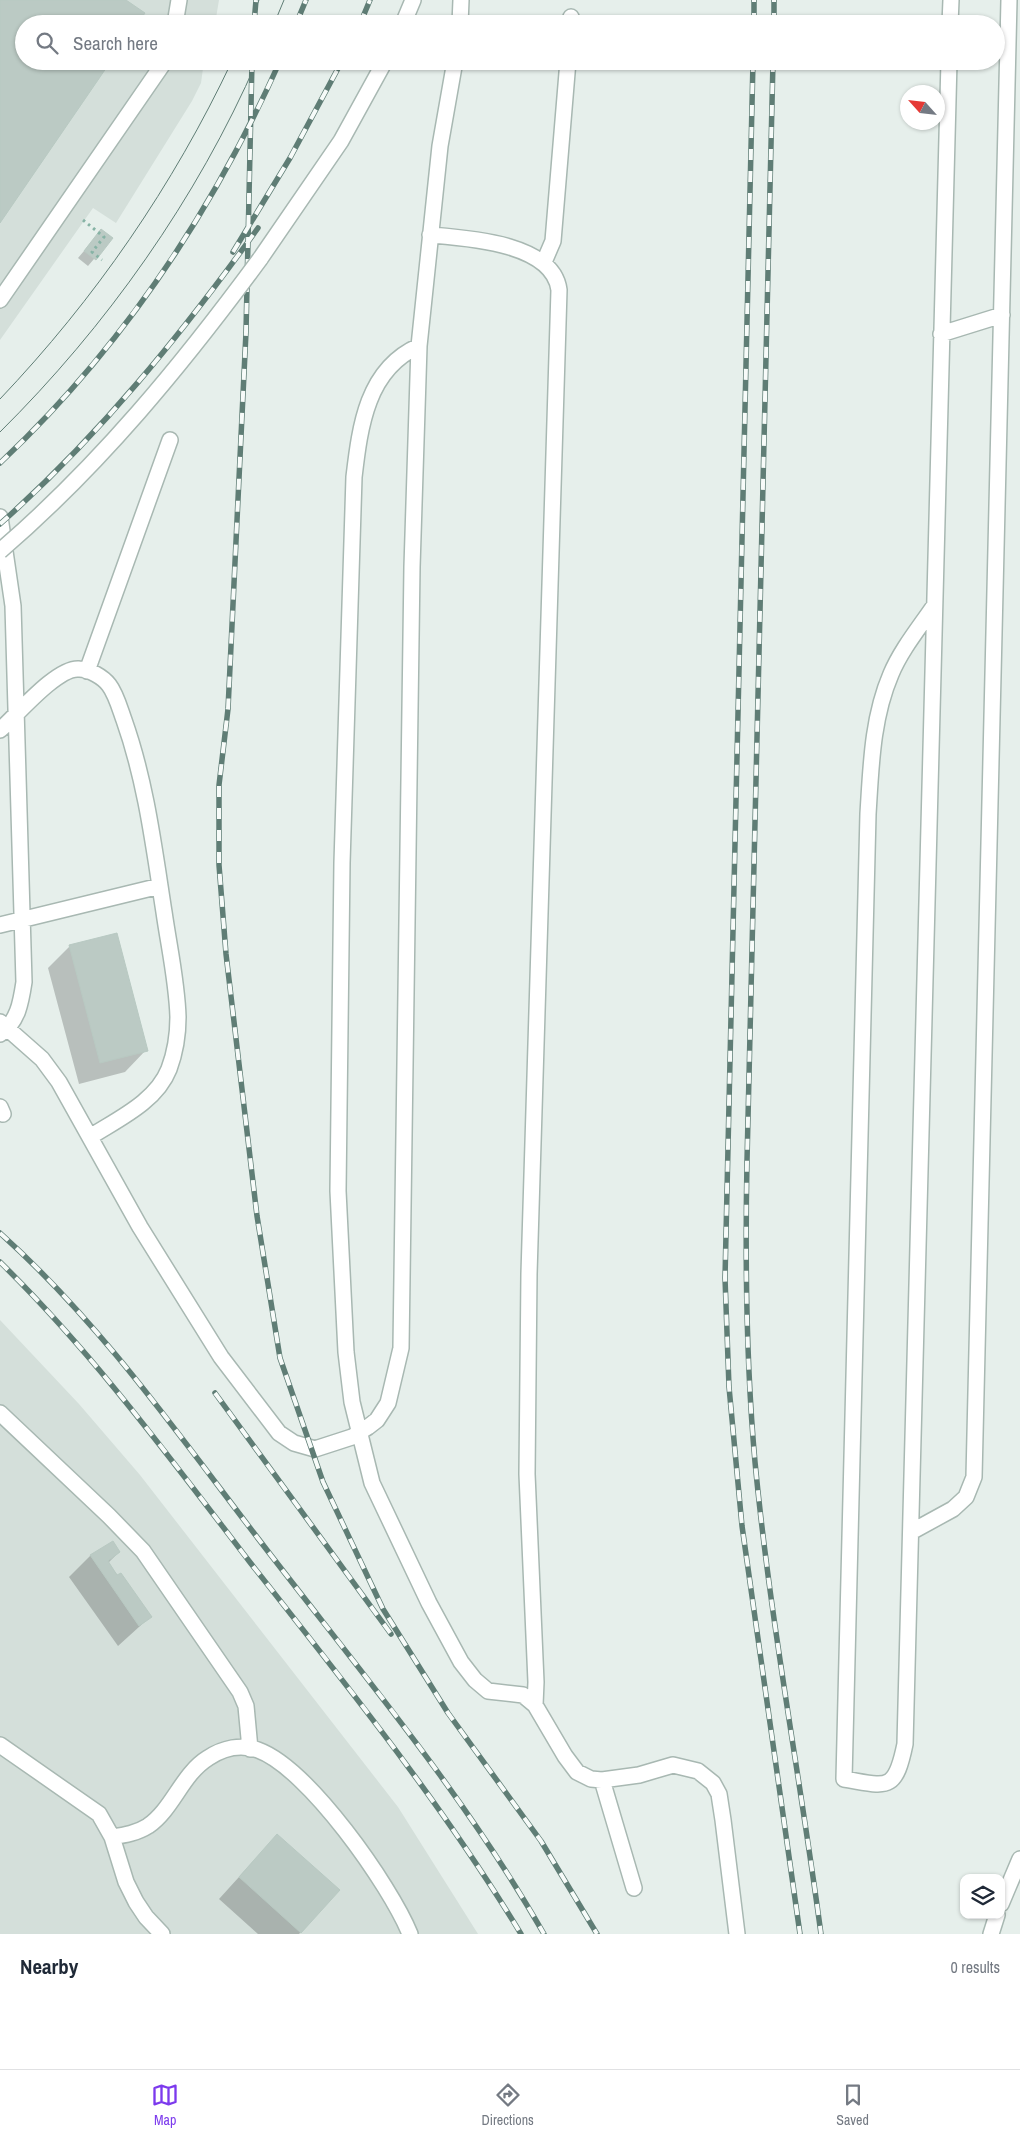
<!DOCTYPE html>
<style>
:root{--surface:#fff;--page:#f2f2f3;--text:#1f2937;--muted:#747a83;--line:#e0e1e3;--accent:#7c3aed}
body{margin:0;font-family:"Archivo Narrow",sans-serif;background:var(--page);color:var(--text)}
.controls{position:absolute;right:15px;bottom:15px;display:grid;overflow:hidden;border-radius:10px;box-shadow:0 1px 4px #0004}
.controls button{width:45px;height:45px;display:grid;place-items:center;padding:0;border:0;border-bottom:1px solid var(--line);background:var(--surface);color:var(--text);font:25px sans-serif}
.compass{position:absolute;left:900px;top:85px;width:45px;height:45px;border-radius:50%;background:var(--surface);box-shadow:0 1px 4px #0004;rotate:297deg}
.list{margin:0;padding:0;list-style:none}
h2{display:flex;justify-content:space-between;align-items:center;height:65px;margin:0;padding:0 20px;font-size:21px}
h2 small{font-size:16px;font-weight:400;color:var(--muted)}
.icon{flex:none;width:28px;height:28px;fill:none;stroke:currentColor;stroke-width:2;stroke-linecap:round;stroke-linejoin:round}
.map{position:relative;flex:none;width:1020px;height:1934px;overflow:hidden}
.search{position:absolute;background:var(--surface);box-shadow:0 1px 4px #0004;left:15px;right:15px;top:15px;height:55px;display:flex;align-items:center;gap:12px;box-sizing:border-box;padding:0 18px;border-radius:28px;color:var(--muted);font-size:19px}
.sheet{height:135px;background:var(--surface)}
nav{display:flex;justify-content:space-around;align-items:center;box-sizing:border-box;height:70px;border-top:1px solid var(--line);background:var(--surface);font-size:14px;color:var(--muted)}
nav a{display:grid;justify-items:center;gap:2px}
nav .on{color:var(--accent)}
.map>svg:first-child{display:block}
</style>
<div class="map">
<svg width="1020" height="1934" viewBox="0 0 1020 1934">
<rect width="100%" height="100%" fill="#e6efeb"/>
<!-- built -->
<path fill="#d4dfda" d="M0 0H219L215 24H24V61H204L201 83 192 101 116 223 93 208 0 340Z
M0 1320 79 1404 140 1475 398 1807 478 1934H0Z"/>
<!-- shadow -->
<path fill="#0003" d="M101 231 111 239 88 266 78 258Z
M116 934 146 1050 125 1072 79 1084 48 968 69 947Z
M112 1543 119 1552 108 1563 150 1617 118 1646 69 1577 90 1556Z
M277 1835 338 1890 299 1934H258L219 1899Z"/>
<!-- building -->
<path fill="#bbcac4" stroke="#b8c9c2" d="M0 0H126L145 13 137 24H24V61H111L0 223Z
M101 229 113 238 96 260 84 251Z
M117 933 148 1051 100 1063 69 945Z
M113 1541 120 1552 108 1561 117 1575 121 1573 152 1617 139 1626 90 1555Z
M277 1834 340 1890 301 1933 239 1877Z"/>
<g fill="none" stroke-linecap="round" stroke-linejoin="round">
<!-- service casing -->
<g stroke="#a8b8b2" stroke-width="18">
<path id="service" d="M175 24 179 0
M403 24 413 0
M460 24 461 0
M571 24V17
M950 24 951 0
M430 235C467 238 553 243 559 290L529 1274 527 1474 536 1682 535 1705
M260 259 341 141 385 61
M544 262 553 241 568 61
M0 300 165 61
M941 334 1002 315
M419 346C367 369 360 426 354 477L342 863 338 1191 346 1352 352 1402 372 1483 429 1603 461 1662 475 1680 488 1691 523 1695 535 1705 565 1756 577 1772 591 1779 602 1780 639 1775 673 1765 698 1771 713 1783 719 1794 723 1820 737 1934
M0 517 13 606 24 982C21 1002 18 1022 0 1034
M934 606C919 628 901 650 891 674 872 718 871 767 868 814L844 1779C887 1786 895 1793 905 1744L949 61
M87 671 170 440
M0 730C17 715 57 667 79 669 89 669 103 677 109 685 116 694 120 709 124 720 146 782 154 848 164 912 169 947 177 982 178 1017 178 1035 175 1053 169 1069 156 1102 118 1119 90 1137
M0 925 160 886
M0 1022 42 1059 59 1082 140 1227 221 1357 279 1433 294 1443 315 1449 352 1437 368 1427 377 1420 388 1403 401 1348 412 567 419 346 440 146 455 61
M0 1107 3 1114
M0 1413 109 1516 143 1551 240 1692 246 1706 250 1749
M911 1532 953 1509 966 1497 974 1477 1009 0
M0 1745 99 1814 112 1837 126 1882 136 1902 146 1917 162 1934
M602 1780 634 1888
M112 1837C125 1835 137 1833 148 1826 173 1809 182 1774 208 1758 223 1748 241 1744 258 1750 308 1768 390 1885 410 1934
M1001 1904 1020 1859
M991 1934 997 1915"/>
</g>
<!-- path -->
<path stroke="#86b3a5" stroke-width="3" stroke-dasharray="2.5 4" stroke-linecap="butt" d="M83 220 104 237 92 252 102 260"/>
<!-- service -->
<use href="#service" stroke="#fff" stroke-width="15"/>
<!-- tram -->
<path stroke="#5f7d75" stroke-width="1" d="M249 24 259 0
M274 24 284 0
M0 399C95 299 173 186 232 61
M0 432C106 327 197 199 257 61"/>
<!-- rail casing -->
<g stroke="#5f7d75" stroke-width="5.5">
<path id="rail" d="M254 24 256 0
M296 24 306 0
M360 24 370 0
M754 24V0
M774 24V0
M252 61 246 332 228 709 219 785V865L226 954 257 1216 280 1358 323 1482 383 1609 448 1713 541 1841 597 1934
M753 61 725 1278 729 1387 742 1526 800 1934
M773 61 747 1161C745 1261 746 1362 755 1462 770 1620 800 1776 821 1934
M233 252 290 158 342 61
M0 463C120 350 213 211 280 61
M0 524C99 436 181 335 258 228
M0 1233C104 1326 185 1444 270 1554 365 1677 467 1799 544 1934
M0 1262C93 1353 170 1458 249 1561 344 1682 441 1802 521 1934
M215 1393 391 1634"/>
</g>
<!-- rail -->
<use href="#rail" stroke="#f7fbf9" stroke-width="4" stroke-dasharray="11" stroke-linecap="butt"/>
<!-- service-bridge casing -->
<g stroke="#a8b8b2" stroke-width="18" stroke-linecap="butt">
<path id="service-bridge" d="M0 551C100 465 182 365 260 259"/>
</g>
<!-- service-bridge -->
<use href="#service-bridge" stroke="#fff" stroke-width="15"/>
</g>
</svg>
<div class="controls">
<button><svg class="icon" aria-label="layers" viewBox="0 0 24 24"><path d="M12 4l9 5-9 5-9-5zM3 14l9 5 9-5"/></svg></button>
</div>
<svg class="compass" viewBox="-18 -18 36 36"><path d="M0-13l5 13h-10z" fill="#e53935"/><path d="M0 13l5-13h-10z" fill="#747a83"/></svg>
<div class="search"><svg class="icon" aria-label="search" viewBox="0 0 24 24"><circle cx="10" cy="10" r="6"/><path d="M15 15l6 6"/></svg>Search here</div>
</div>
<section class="sheet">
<h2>Nearby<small>0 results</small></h2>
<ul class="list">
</ul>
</section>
<nav>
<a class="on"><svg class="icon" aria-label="map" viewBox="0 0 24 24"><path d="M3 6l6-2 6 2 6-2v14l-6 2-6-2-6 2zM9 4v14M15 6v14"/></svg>Map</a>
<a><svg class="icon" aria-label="directions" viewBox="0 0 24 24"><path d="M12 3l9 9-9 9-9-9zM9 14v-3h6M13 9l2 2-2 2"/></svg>Directions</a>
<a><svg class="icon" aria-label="saved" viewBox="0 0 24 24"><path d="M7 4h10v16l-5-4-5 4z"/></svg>Saved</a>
</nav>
